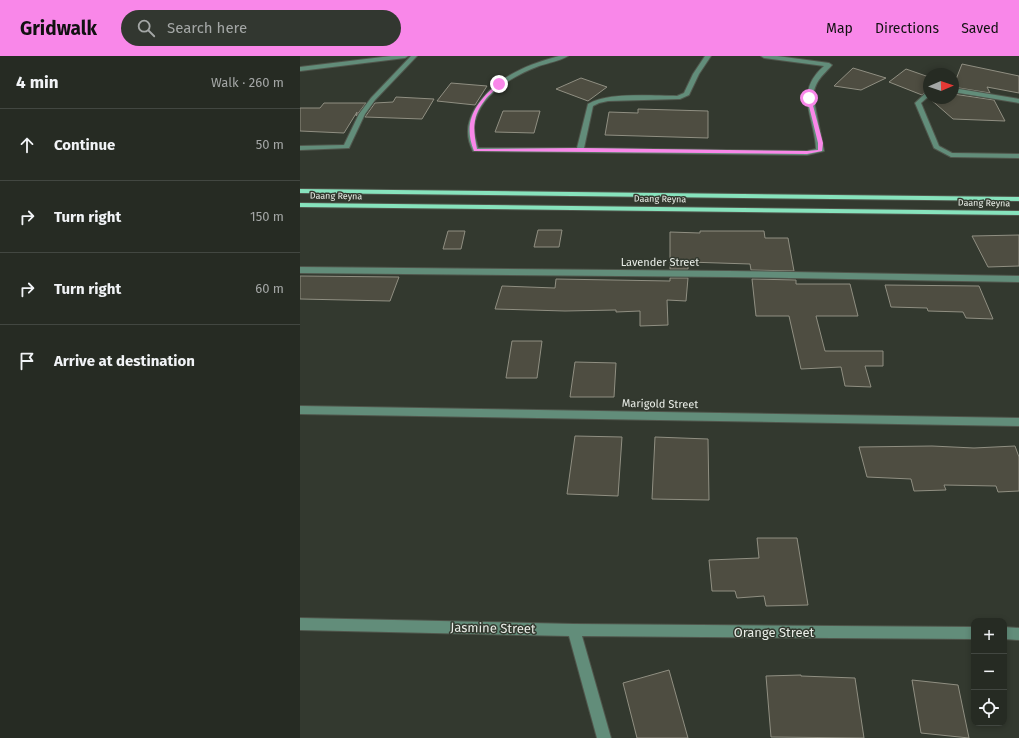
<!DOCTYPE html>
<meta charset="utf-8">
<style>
:root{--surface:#262b23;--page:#323730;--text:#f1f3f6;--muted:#a4a7a6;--line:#424741;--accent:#f987e9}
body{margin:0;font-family:"Fira Sans",sans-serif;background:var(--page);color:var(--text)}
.controls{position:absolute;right:12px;bottom:12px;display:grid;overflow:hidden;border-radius:8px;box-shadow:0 2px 6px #0003}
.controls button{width:36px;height:36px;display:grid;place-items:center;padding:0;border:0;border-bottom:1px solid var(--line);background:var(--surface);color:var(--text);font:20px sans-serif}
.compass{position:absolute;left:623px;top:12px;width:36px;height:36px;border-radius:50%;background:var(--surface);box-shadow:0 2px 6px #0003;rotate:88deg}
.stop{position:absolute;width:12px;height:12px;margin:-9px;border:3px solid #f987e9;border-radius:50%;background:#fff}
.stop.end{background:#f987e9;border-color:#fff;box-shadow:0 1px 4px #0008}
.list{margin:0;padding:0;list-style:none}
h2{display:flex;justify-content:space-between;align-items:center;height:52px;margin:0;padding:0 16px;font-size:17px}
h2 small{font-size:13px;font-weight:400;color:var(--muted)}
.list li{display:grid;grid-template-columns:26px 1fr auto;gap:12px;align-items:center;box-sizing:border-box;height:72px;padding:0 16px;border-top:1px solid var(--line)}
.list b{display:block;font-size:15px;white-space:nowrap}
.list em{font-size:13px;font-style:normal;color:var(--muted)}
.icon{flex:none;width:22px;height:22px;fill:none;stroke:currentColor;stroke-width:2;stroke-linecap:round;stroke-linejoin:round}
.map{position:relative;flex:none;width:719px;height:682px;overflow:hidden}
header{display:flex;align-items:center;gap:24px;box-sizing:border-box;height:56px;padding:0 20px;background:var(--accent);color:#111}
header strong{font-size:19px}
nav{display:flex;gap:22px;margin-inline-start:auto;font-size:14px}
.search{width:280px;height:36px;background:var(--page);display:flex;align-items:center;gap:10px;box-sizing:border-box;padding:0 14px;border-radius:22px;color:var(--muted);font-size:15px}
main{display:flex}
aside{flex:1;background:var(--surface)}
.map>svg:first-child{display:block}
</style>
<header>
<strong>Gridwalk</strong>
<div class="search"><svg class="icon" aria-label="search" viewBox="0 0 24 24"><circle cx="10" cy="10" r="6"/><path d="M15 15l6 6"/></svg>Search here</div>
<nav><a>Map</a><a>Directions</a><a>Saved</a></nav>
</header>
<main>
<aside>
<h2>4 min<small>Walk · 260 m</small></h2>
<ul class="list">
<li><svg class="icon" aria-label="ahead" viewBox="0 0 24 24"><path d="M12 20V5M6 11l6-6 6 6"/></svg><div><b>Continue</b></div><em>50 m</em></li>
<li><svg class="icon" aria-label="right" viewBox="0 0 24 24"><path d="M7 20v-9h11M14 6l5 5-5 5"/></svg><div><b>Turn right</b></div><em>150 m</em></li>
<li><svg class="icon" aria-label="right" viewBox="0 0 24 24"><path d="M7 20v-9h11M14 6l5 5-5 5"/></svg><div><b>Turn right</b></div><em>60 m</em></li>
<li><svg class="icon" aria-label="arrive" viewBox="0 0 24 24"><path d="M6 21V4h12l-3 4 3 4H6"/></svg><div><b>Arrive at destination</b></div></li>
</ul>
</aside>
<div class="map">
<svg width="719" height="682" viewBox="0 0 719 682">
<rect width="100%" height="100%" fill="#33392f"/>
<!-- building -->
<path fill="#4e4d41" stroke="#908f82" d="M662 8 719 20V37L687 31 690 37 653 31Z
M553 12 586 22 561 34 534 30Z
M606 13 629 21V33L622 39 589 26Z
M281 22 307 31 288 45 256 33Z
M151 27 187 30 175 49 137 45Z
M653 38 694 44 705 65 653 63 629 42H653Z
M96 41 134 43 122 63 65 61 75 47 93 46Z
M24 47H66L56 60 57 56 44 77 0 75V52H20Z
M338 53 408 55V82L305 79 309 56 338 57Z
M203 55H240L234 77 195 76Z
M238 174H262L259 191H234Z
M148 175H165L161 193H143Z
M400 175H464L465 182H488L494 215 451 214 450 208 388 206V213H370V176L400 177Z
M719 179V210L688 211 672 180Z
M0 220 99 221 90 245 0 243Z
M370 222H388L386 245 367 244 368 269 340 270V255L316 256V254L265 255 195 253 202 230 255 232 256 223 370 225Z
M452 223 496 224V228H550L558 260H516L525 295H583V310H565L571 331 545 330 541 311 501 313 489 260H456Z
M585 229 679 230 693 263 666 262 663 256 628 255 627 252 591 251Z
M212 285H242L237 322H206Z
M275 306 316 307 314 341H270Z
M275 380 322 381 318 440 267 438Z
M355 381 408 383 409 444 352 443Z
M632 390 674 392 715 390 719 401V435L698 436 696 430 644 429 646 434 614 435 611 423 567 421 559 391Z
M457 482H497L508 549 466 550 464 540 437 542 435 535H412L409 504 459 502Z
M369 614 388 682H337L323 627Z
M501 619V620L555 622 564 682 471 681 466 620Z
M612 624 658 629 669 682 621 677Z"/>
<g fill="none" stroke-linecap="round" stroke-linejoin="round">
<!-- minor casing -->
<g stroke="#50564c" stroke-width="2">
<path id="minor" d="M91 0H108L105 2 0 15V11Z
M111 0H117L75 44 65 58 49 92 0 94V90L44 89 59 58 71 42Z
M259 0H268C260 5 248 7 239 10 213 20 178 39 174 71 174 78 176 85 178 92H277L288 48C308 36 353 40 377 40L384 37 393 18 405 0H411L399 18 389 39 380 43 308 45 299 47 293 50 284 92 507 95 516 93C515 61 493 37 524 10L464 2 461 0H477L529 7 532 9C522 21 516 23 513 40L524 95 507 99 173 95C165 80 167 65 176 51 195 22 225 9 259 0Z
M653 32 719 43V47L653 36Z
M629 34V40L621 47 639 90 652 97 719 98V102L651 101 634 92 615 47Z
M0 211 428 215 719 220V226L428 221 0 217Z
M0 350 719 362V370L0 358Z
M0 562 274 568 674 571V583L282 580 311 682H297L269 580 0 574Z
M704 571 719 572V584L704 583Z"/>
</g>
<!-- major casing -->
<g stroke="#50564c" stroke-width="2">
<path id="major" d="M0 133 719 141V145L0 137Z
M0 147 719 155V159L0 151Z"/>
</g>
<!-- minor -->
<use href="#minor" fill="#628d7a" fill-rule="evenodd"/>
<!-- major -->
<use href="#major" fill="#87e3bd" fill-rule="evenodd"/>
</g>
<!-- route -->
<path fill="#f987e9" d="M197 28H201C196 34 189 38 185 44 172 60 173 74 177 93L280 92 507 95 518 94V87L507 42 509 41 511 42 523 87 522 95 507 98 174 95C162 65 176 47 197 28Z"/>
<g text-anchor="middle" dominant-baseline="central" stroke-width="3" stroke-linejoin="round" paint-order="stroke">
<!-- far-street labels -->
<g font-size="9" fill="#e9ede7" stroke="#33392f">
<text transform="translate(36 140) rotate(1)">Daang Reyna</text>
<text transform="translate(360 143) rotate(1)">Daang Reyna</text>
<text transform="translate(684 147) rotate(1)">Daang Reyna</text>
</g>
<!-- street labels -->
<g font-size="11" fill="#e9ede7" stroke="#33392f">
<text x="360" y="206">Lavender Street</text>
<text transform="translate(360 348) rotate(1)">Marigold Street</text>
</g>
<!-- near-street labels -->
<g font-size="13" fill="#e9ede7" stroke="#33392f">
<text transform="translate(193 572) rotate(1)">Jasmine Street</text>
<text x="474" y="576">Orange Street</text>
</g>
</g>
</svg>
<div class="controls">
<button>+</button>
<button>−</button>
<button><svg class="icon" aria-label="locate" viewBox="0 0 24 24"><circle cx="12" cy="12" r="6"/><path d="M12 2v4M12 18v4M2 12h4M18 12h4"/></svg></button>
</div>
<svg class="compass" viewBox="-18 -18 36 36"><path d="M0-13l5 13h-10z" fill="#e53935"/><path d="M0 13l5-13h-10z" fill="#a4a7a6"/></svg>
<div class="stop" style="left:509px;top:42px"></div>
<div class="stop end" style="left:199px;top:28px"></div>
</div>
</main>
